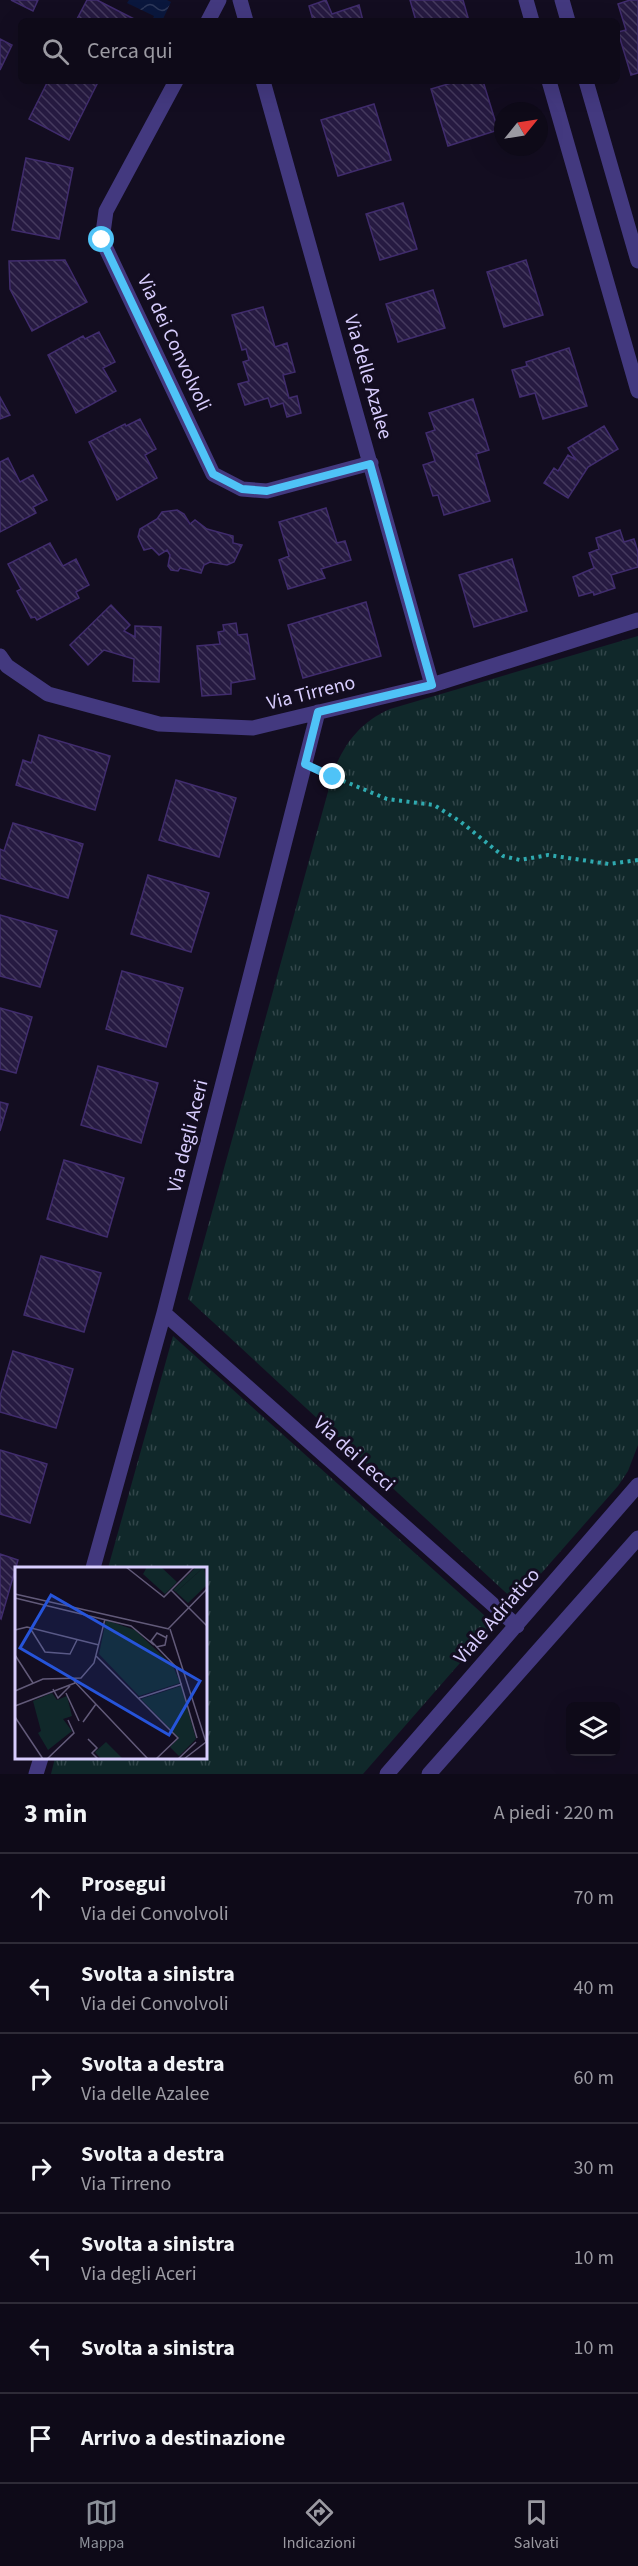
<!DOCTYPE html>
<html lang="it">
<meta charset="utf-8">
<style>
:root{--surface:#0e0a18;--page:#1c1825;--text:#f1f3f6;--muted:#9b9aa2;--line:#2e2b37;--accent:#8c9099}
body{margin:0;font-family:"Source Sans 3",sans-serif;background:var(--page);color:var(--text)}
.controls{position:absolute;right:18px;bottom:18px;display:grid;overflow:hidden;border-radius:9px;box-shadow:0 6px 24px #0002}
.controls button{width:54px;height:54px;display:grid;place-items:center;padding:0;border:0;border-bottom:2px solid var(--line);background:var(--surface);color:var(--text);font:30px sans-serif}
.compass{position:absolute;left:494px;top:102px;width:54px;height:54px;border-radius:50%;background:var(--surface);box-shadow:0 6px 24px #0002;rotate:60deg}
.stop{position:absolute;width:18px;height:18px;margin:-14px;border:4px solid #4fc3f7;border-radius:50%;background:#fff}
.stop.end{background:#4fc3f7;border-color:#fff;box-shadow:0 2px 6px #0008}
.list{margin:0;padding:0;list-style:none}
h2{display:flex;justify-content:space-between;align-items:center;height:78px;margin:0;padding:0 24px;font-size:26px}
h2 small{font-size:20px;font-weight:400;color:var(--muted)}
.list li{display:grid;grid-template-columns:39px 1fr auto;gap:18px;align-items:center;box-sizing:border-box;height:90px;padding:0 24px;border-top:2px solid var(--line)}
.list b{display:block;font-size:22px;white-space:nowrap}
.list p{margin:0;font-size:20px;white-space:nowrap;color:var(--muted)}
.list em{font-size:20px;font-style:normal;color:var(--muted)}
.icon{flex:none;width:33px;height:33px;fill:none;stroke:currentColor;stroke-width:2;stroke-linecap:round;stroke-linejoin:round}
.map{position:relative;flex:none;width:638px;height:1774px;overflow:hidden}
.search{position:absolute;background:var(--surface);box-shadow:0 6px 24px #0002;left:18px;right:18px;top:18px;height:66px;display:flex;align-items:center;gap:15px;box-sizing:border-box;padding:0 21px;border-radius:9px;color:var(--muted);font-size:22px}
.sheet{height:708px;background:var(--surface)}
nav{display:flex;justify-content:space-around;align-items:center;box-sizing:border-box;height:84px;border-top:2px solid var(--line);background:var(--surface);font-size:16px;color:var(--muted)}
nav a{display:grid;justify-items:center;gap:3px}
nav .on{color:var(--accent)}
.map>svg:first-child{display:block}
</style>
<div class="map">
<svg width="638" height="1774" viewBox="0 0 638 1774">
<defs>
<pattern id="grass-tufts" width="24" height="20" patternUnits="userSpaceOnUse" patternTransform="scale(1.5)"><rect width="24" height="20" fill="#10282a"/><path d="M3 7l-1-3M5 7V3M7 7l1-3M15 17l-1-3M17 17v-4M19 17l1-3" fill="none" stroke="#32464a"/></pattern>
<pattern id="water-waves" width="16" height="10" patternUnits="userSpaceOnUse" patternTransform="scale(1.5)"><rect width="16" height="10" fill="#0a173d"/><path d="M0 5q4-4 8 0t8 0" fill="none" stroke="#2d385a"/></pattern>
<pattern id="building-back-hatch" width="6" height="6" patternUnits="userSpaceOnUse" patternTransform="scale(1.5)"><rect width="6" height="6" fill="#261a41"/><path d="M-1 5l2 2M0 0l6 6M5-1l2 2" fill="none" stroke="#453a5e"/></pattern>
</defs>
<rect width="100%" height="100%" fill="#130d20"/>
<!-- grass -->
<path fill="url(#grass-tufts)" d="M638 636V1445L628 1471 618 1486 516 1602 188 1299 334 770C346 741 361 722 390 709Z
M173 1336 494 1624 363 1774H51L55 1758H206V1568H108Z"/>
<!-- water -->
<path fill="url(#water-waves)" d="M129 0H167L171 2 162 21H152L154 16 127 3Z"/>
<!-- building -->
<path fill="url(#building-back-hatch)" stroke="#402c6d" stroke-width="1.5" d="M11 0H38L33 11Z
M87 0H97L138 21H76Z
M326 0 332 14 359 5 363 21H309L313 20 309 6Z
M410 0H463L469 21H416Z
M630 0H638V73L631 75 618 32 626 30 618 4Z
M0 39 12 45 0 70Z
M48 81H91L97 84 69 140 29 119Z
M458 81H483L498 130 448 146 431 89Z
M374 104 391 160 338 176 321 120Z
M26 158 73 168 59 239 12 230Z
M403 203 417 249 380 260 366 214Z
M65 260 87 302 32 331 10 289 9 261Z
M526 260 543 315 504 327 487 272Z
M433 290 445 328 398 342 386 304Z
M263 307 275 347 287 343 295 372 283 375 289 398 297 396 301 413 287 417 283 403 271 407 268 398 245 405 238 384 249 381 243 362 249 360 246 349 242 350 232 315Z
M99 332 115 362 103 368 116 391 76 413 48 355 83 336 85 339Z
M569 348 587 406 543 419 535 393 520 397 512 370 527 366 526 362Z
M0 397 10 415 0 419Z
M473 399 489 450 476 454 490 501 444 515 438 495 433 496 423 465 435 461 426 433 435 430 429 413Z
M140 419 156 449 145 455 157 478 117 500 89 442 125 424 126 426Z
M604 426 618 449 588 467 568 498 544 483 554 468 558 471 568 455 576 460 568 448Z
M8 458 20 482 33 475 47 500 33 507 36 513 0 532V462Z
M326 508 337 543 345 541 351 560 321 569 325 578 288 589 279 560 289 556 279 522Z
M177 510 184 514 190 524 195 520 207 529 233 536V543L242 545 234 562 227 565 210 562 204 565 201 573 180 568 178 571 171 570 168 566 170 555 167 550 159 555 152 548 144 550 138 537 140 529 157 519 162 512Z
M620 530 624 542 634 539 638 552V567L611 575 615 588 594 595 593 592 579 596 573 577 594 568 589 553 599 549 596 538Z
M50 543 63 566 76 559 89 585 76 592 79 598 37 620 35 617 31 618 17 591 21 589 8 564Z
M512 559 527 611 474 627 459 575Z
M366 602 381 656 303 678 288 625Z
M111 605 130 625 124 631 135 637V626L161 627 159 682 133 681 134 659 104 650 88 665 70 645Z
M236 623 238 635 247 634 255 679 231 683V694L202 696 197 646 220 644 218 632 224 631 223 625Z
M39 735 110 756 95 810 16 785 23 760 31 763Z
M176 780 236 798 219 857 159 840Z
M13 823 83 844 68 898 0 878V849L4 851Z
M148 875 209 893 191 952 131 934Z
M0 915 57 931 40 987 0 976Z
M122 971 183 988 166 1047 106 1029Z
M0 1008 32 1017 16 1073 0 1069Z
M98 1066 158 1083 141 1143 81 1125Z
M0 1102 8 1104 0 1131Z
M64 1160 124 1178 107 1237 47 1219Z
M41 1256 101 1273 84 1332 24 1315Z
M13 1351 73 1369 56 1428 0 1412V1396Z
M0 1450 47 1464 30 1523 0 1514Z
M0 1554 18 1560 1 1619 0 1618Z"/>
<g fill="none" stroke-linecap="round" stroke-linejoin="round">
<!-- path -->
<path stroke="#2faab0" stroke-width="4" stroke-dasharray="3 4.5" stroke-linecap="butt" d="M322 772 387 799 434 805 461 822 503 856 520 860 548 855 609 864 638 860"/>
<!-- minor -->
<path stroke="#43397f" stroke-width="15" d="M240 0 246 21
M526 0 532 21
M562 0 568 21
M208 21 219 0
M176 81 106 211 102 240 213 474 242 489 267 491 371 463
M263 81 432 685
M549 81 638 391
M586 81 638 261
M0 656 7 666 48 694 159 724 253 728 432 685 638 620
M164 1313 517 1626
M93 1568 164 1313 318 712
M36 1774 41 1758
M387 1774 638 1485
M429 1774 638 1538"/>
</g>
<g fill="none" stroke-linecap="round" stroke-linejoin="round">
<!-- route -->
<path stroke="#4fc3f7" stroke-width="8" d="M102 240 213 474 242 489 267 491 370 464 432 685 318 712 305 764 333 777"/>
</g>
<g text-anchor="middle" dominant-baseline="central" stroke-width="6" stroke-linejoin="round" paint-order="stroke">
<!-- street labels -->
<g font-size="20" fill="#d8cdfe" stroke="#130d20">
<text transform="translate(174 343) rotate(65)">Via dei Convolvoli</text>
<text transform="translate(368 377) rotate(74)">Via delle Azalee</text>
<text transform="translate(311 693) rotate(-14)">Via Tirreno</text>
<text transform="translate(188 1136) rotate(-76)">Via degli Aceri</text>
<text transform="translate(354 1454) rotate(42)">Via dei Lecci</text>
<text transform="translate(497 1616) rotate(-49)">Viale Adriatico</text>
</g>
</g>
<!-- overview -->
<g transform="translate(15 1567)">
<rect width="192" height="192" fill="#130d20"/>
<path d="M132 0H146L162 15 150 27 128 7ZM189 0 192 18 173 36 161 25ZM91 53 120 63 158 99 165 116 124 129 84 87ZM166 119 181 172 164 189 155 180 164 171 126 132ZM37 126 42 133 52 129 57 149 48 152 57 164 33 183 23 166 26 164 18 134ZM91 175 108 192H86L80 185Z" fill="#10282a"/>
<path d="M181 0H189L161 25 158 23Z" fill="#10282a"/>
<path fill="none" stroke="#625a79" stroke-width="1.5" d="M111 0 149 30 179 0M156 23 192 59M0 27 154 62M0 31 116 59 139 78M15 61 30 85 55 87 62 73M153 62 192 22M155 62 191 175 169 192M0 63 12 60 84 78M152 71 142 66 136 74 161 100 182 171M141 80 150 78 152 68M0 88 18 116M81 89 163 171 141 192M59 114 133 192M38 122 43 131 55 119M0 124 28 112 66 111 79 96 90 52M51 126 64 154M124 131 167 117M0 139 60 116M0 150 28 192M68 155 81 137M73 172 82 181 77 186 83 192M32 192 59 166 53 153M163 192 181 175"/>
<path fill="#2654da" fill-opacity="0.15" stroke="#2654da" stroke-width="3" d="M36 28 185 114 154 168 5 81Z"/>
<rect width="192" height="192" fill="none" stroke="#d8cdfe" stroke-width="3"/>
</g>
</svg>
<div class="controls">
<button><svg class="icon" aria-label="layers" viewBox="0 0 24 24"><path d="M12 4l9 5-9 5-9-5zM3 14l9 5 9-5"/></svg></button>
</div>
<svg class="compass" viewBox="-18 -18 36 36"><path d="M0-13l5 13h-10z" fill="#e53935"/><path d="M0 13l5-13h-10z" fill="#9b9aa2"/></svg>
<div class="stop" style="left:102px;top:240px"></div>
<div class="stop end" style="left:333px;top:777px"></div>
<div class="search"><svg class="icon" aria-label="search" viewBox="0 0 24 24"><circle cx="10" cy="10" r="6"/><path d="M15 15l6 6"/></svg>Cerca qui</div>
</div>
<section class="sheet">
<h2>3 min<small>A piedi · 220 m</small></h2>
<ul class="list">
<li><svg class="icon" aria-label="ahead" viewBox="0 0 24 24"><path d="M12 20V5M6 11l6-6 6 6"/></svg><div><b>Prosegui</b><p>Via dei Convolvoli</p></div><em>70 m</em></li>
<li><svg class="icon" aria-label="left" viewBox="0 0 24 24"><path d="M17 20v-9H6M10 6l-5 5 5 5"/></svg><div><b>Svolta a sinistra</b><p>Via dei Convolvoli</p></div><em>40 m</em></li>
<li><svg class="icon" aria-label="right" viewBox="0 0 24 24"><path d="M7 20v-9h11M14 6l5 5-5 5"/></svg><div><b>Svolta a destra</b><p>Via delle Azalee</p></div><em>60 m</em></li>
<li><svg class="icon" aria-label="right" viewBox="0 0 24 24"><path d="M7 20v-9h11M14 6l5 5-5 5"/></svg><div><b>Svolta a destra</b><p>Via Tirreno</p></div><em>30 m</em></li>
<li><svg class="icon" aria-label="left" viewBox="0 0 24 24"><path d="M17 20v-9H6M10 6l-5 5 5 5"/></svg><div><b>Svolta a sinistra</b><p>Via degli Aceri</p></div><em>10 m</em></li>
<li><svg class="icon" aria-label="left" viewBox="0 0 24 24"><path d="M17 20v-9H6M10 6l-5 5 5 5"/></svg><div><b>Svolta a sinistra</b></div><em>10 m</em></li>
<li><svg class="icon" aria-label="arrive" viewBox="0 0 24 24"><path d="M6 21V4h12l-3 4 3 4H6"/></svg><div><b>Arrivo a destinazione</b></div></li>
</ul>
</section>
<nav>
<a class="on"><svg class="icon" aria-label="map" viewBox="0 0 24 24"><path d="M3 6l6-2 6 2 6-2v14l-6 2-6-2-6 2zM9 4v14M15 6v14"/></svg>Mappa</a>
<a><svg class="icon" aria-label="directions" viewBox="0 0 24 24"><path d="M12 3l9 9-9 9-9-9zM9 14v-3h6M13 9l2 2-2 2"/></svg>Indicazioni</a>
<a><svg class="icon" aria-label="saved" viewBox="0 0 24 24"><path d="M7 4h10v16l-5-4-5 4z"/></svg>Salvati</a>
</nav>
